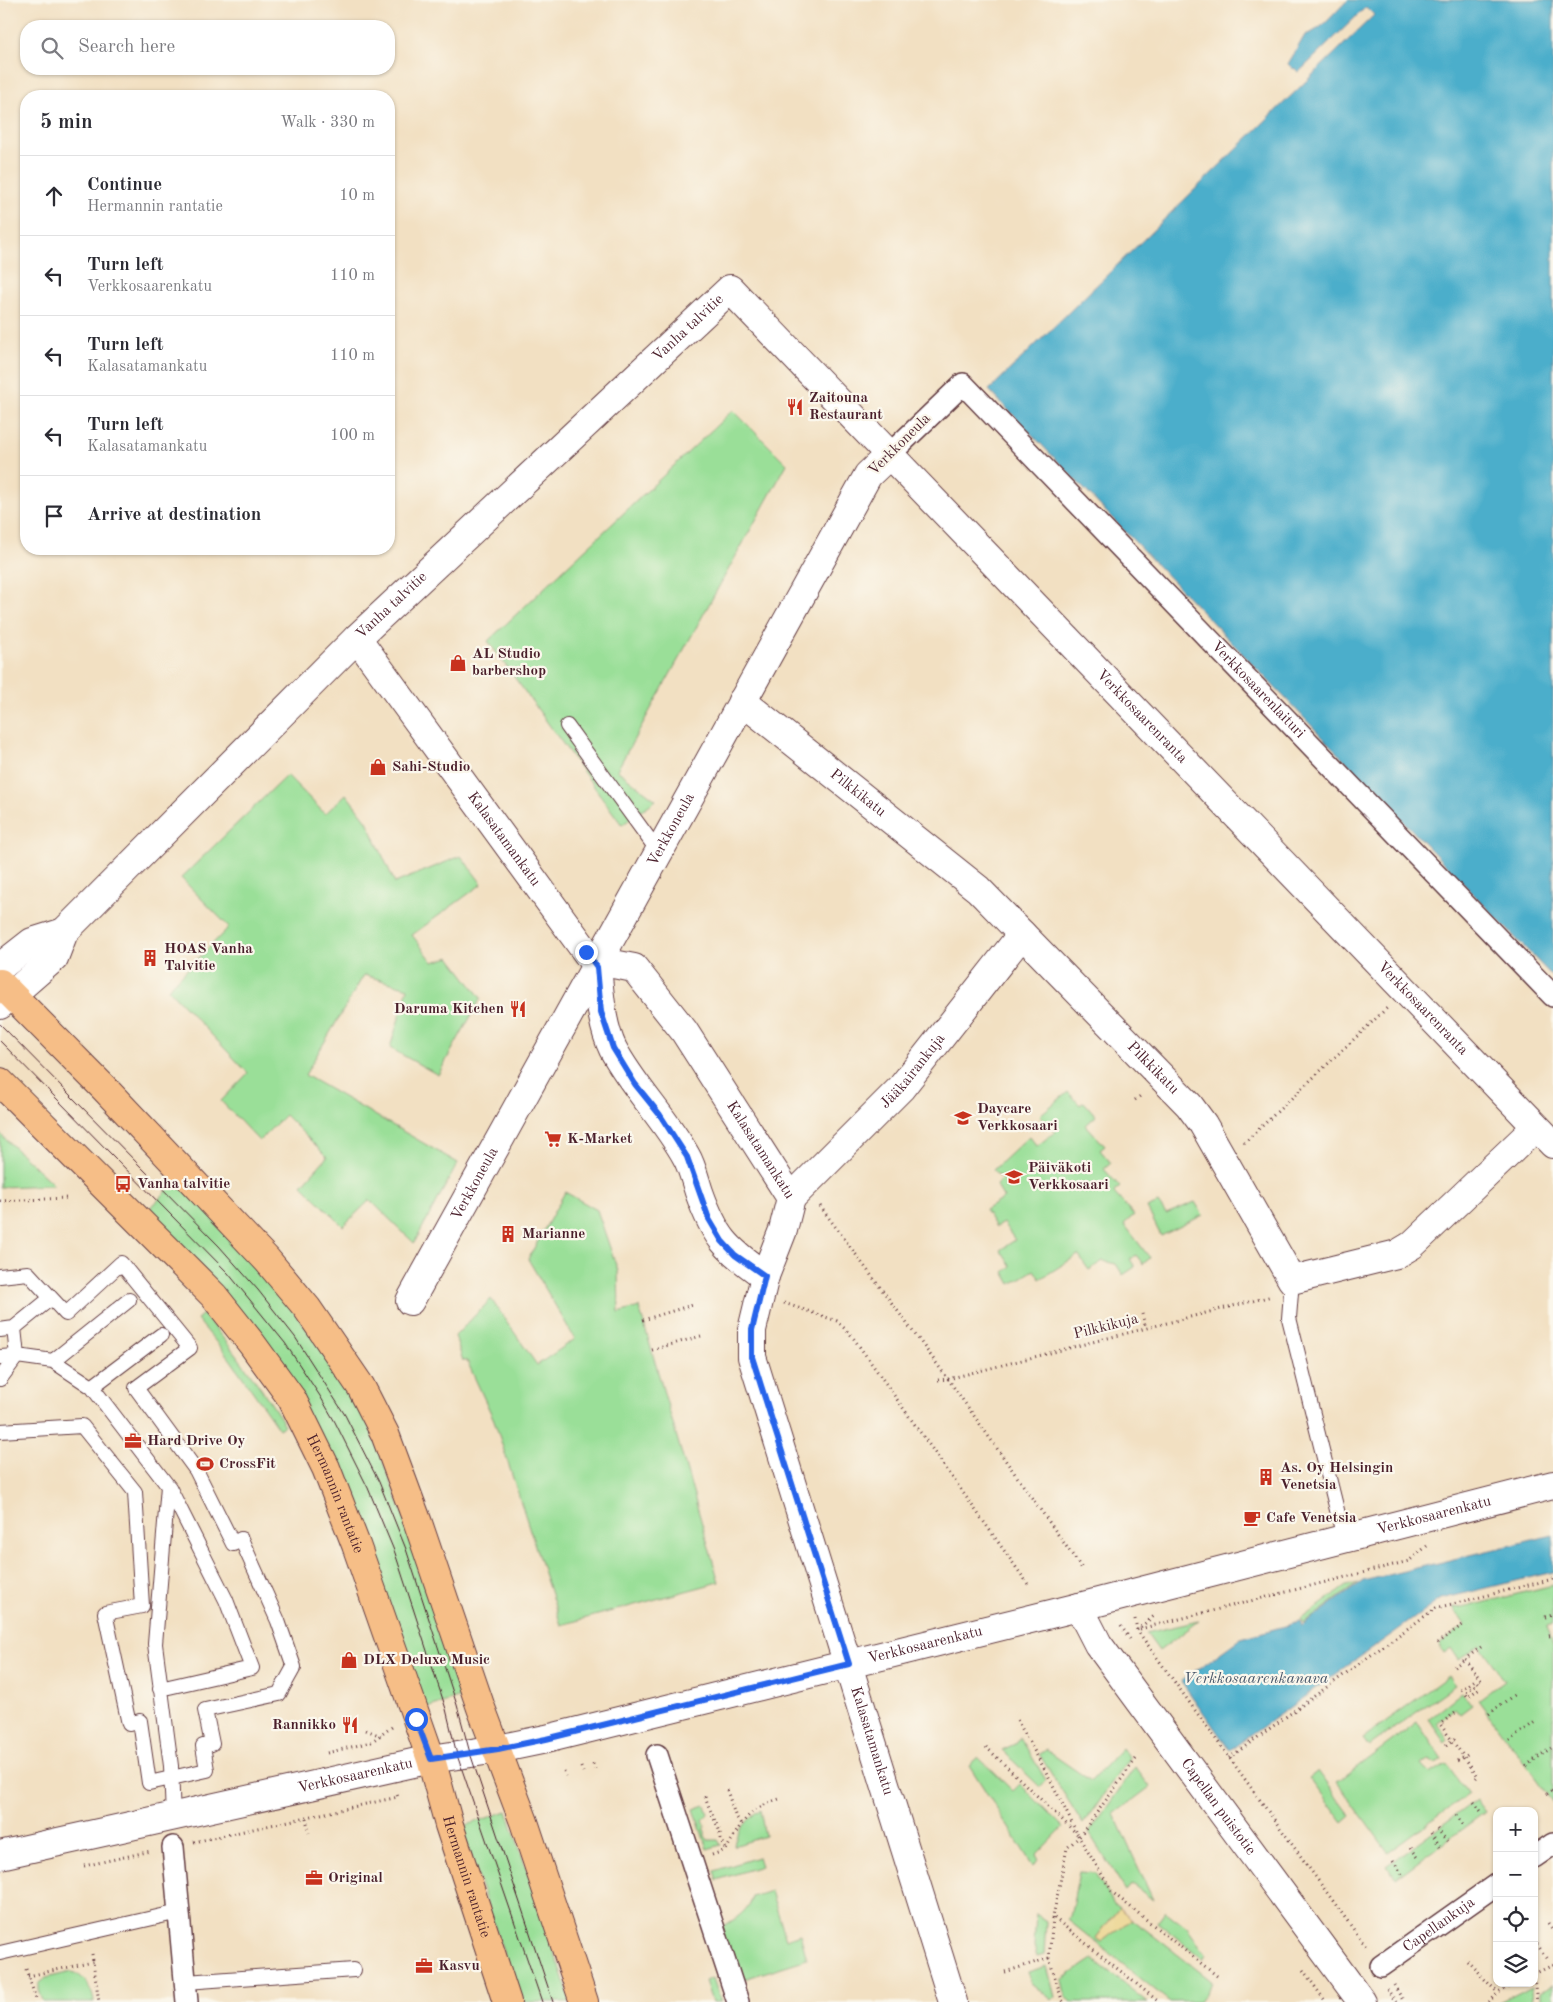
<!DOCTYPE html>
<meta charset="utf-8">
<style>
:root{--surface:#fff;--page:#f2f2f3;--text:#2b2b33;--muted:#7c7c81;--line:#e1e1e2}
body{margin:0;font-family:"Old Standard TT",serif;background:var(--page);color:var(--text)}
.controls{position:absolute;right:15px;bottom:15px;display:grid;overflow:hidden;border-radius:10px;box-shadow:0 1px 4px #0004}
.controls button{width:45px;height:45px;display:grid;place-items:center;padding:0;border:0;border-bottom:1px solid var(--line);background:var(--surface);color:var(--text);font:25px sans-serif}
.stop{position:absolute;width:15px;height:15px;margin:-11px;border:4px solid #2563eb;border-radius:50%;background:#fff}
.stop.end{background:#2563eb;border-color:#fff;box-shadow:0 1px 5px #0008}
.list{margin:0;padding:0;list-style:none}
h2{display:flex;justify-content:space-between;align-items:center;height:65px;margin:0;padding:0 20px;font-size:21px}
h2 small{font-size:16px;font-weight:400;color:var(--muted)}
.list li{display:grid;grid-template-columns:32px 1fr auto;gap:15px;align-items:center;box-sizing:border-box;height:80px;padding:0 20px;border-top:1px solid var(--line)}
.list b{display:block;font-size:19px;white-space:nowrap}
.list p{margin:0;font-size:16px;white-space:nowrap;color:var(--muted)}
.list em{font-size:16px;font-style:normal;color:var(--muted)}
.icon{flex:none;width:28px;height:28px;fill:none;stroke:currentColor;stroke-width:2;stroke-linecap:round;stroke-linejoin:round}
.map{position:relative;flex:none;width:1553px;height:2002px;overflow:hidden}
.search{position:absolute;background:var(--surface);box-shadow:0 1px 4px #0004;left:20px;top:20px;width:375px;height:55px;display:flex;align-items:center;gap:12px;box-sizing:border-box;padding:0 18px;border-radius:20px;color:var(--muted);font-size:19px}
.panel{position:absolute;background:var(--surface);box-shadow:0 1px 4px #0004;left:20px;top:90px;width:375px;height:465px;border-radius:20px}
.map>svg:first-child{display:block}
</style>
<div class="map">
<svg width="1553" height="2002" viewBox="0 0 1553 2002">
<rect width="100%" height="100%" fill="#fbf7ec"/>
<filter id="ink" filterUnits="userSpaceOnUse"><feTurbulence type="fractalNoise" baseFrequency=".02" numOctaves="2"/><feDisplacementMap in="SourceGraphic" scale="10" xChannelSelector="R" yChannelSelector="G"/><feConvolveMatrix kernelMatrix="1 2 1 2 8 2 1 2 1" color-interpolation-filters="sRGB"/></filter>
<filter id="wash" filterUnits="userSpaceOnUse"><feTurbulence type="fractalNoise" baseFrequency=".0096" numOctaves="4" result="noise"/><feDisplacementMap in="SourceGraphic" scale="20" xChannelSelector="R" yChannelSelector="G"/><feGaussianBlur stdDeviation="1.12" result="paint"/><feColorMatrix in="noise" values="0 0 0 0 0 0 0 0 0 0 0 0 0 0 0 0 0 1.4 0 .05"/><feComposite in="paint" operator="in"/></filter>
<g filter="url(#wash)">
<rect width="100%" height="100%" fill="#f2e0c2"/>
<!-- green -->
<path fill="#9adf98" stroke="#727f62" d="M733 410 787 464 617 770 656 800 622 825 488 641Z
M287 775 325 814 346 794 367 821 395 883 461 856 482 884 412 935 433 962 450 957 481 998 438 1075 390 1048 408 988 364 975 305 1075 458 1163 414 1243 370 1200 343 1226 302 1185 327 1157 285 1115 259 1141 221 1101 248 1073 168 989 229 927 181 878Z
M1068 1092 1080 1105 1084 1102 1096 1116 1086 1125 1105 1146 1100 1150 1111 1163 1104 1169 1120 1187 1114 1193 1134 1215 1124 1224 1150 1258 1143 1264 1136 1255 1130 1259 1135 1267 1123 1275 1116 1264 1103 1261 1089 1270 1078 1255 1040 1279 1034 1270 1011 1284 1004 1272 1011 1266 1000 1250 1015 1240 1003 1223 996 1227 985 1210 1004 1198 996 1185 1002 1179 993 1170 1029 1136 1037 1146 1055 1132 1040 1115Z
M0 1134 53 1184V1185L0 1187Z
M174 1183 202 1202 249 1251 360 1401 471 1694 426 1708 344 1484 144 1215Z
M565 1192 597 1210 618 1271 619 1313 639 1307 719 1582 561 1625 494 1420 467 1361H463L455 1336 491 1299 537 1365 575 1339 528 1259Z
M1195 1202 1203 1215 1161 1236 1147 1208 1158 1203 1166 1214Z
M203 1314C233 1349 260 1385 285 1425L279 1429 230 1359 197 1319Z
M1358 1583 1303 1624 1301 1619 1346 1586Z
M1553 1585V1625L1547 1627 1553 1650V1802L1478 1700 1505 1680 1480 1645 1459 1660 1451 1648 1444 1653 1439 1645 1465 1625 1453 1607 1462 1608Z
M1199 1621 1159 1651 1146 1633Z
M1448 1676 1455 1685 1369 1746 1363 1738Z
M1462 1692 1472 1705 1460 1714 1455 1708 1436 1723 1448 1740 1445 1743 1428 1719Z
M1417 1722 1442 1759 1436 1763 1430 1759 1422 1765 1430 1774 1446 1764 1468 1794 1388 1852 1337 1782Z
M1020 1737 1046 1780 1040 1787 1002 1750 1017 1743Z
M1122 1748 1129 1758 1083 1824 1039 1754 1046 1750 1091 1781Z
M978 1757 1013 1791 1020 1784 1063 1827 1036 1855 1039 1860 1033 1866 969 1765Z
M1135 1767 1150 1787 1114 1814 1153 1900 1132 1884 1126 1891 1089 1833Z
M1318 1771 1351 1816 1343 1823 1309 1778Z
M1476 1800 1485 1812 1396 1878 1387 1866Z
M705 1805 708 1814 702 1820 705 1826V1836L708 1840H718L721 1845 707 1849 694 1809Z
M760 1810 765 1836 734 1846C735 1833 748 1817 760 1810Z
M507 1811 571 2002H520L461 1827Z
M758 1857 761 1866 717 1880 714 1871Z
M1079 1872 1095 1873 1114 1904 1119 1908 1096 1938 1101 1942 1132 1919 1213 1982 1199 2002H1170L1068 1920 1070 1917Z
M771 1891 786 1939 800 1934 807 1959 738 1981 720 1927C731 1923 750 1910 752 1897Z
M1165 1911 1187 1928 1206 1954 1203 1959 1157 1922Z
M1036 1914 1046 1921 1044 1955 1037 1957 1034 1946Z
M1093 1959 1147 2002H1072L1066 1998 1062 1980Z
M1047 1966 1055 1997 1052 2000 1031 1983 1028 1972Z
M71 1972C83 1973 93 1991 94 2002H43L39 1990V1984L46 1978Z
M713 1978 721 2002H712L705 1981Z
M1532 1985 1533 2002H1499Z
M1553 1985V2002H1540V1991Z"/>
<!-- sand -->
<path fill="#eeda9e" stroke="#9c7c64" d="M1119 1908 1132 1919 1101 1942 1096 1938Z"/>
<!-- water -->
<path fill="#4baecb" stroke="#4a667b" d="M1348 0H1553V977L989 390 1374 15 1366 7 1299 72 1294 68 1293 69 1288 64 1305 35C1325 29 1334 12 1348 0Z
M1553 1535V1572L1441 1599 1230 1750 1181 1681 1241 1638 1289 1625V1624L1300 1621 1302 1626 1363 1581Z"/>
</g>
<g filter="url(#ink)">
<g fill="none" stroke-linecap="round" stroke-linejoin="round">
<!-- service casing -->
<g stroke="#633c42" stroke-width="16">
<path id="service" d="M567 726 660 854
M0 1276 28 1273 66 1314 121 1263 190 1348 136 1388 196 1470 233 1544 241 1539 278 1621 294 1667 279 1694 205 1710 212 1744 203 1746 207 1770 149 1783 140 1721 129 1724 105 1613 142 1606 135 1492 82 1426 0 1431
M1292 1280 1289 1318 1344 1538
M14 1328 51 1298
M0 1330 14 1328 17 1356 0 1379
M0 1357 17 1356 53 1361 92 1387 168 1486 155 1644 171 1766 173 1818
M53 1361 129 1300
M92 1387 161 1335
M160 1689 252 1668 226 1600 169 1487
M0 1953 179 1912
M186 1982 354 1970"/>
</g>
<!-- pedestrian casing -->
<g stroke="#633c42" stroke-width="24">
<g id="pedestrian">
<path id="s1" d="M890 454 963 384 1553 996"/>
<path d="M657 1755 738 2002"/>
<path d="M173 1847 187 2002"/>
<path d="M1534 1857 1553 1844"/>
<path id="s2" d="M1381 1966 1497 1884"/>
</g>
</g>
<!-- minor casing -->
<g stroke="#633c42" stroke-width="30">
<g id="minor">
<path id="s3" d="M357 638 597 967C600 994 601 1024 613 1049 633 1087 665 1118 686 1156 692 1166 695 1180 699 1192 715 1237 726 1249 765 1276"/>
<path id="s4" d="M742 701 978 889 1189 1105 1203 1124 1292 1280 1397 1254 1412 1245 1536 1127"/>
<path d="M0 967 32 942 64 932"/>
<path id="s5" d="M597 967 608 963 634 968 684 1031 791 1198 783 1230 765 1276 752 1330V1357L953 2002"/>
<path id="s6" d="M0 1005 54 958 64 932 357 638 730 289 1553 1144"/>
<path id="s7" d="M791 1198 901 1088 1022 934"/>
<path id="s8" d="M410 1301 868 475 890 454"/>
<path id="s9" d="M1079 1607 1098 1644 1362 2002"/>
<path id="s10" d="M0 1855 431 1759 498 1749 546 1739 1079 1607 1553 1485"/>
</g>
</g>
<!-- primary casing -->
<g stroke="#633c42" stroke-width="30">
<g id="primary">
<path d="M0 983 104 1088 267 1260 307 1308 361 1387 385 1434 418 1523 481 1708 524 1822 584 2002"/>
<path id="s11" d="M0 1082 214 1296 252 1344 292 1399 326 1468 356 1545 431 1759 449 1825 507 2002"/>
</g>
</g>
<!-- path -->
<path stroke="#633c42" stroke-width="3" stroke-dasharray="1 4" stroke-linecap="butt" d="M1135 1100 1143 1094
M1244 1143 1387 1008
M0 1201 68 1198
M820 1206 948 1379 1083 1570
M784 1303 837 1321 852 1336 1030 1587
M1142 1314 1146 1328
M643 1320 692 1305
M652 1350 701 1336
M938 1380 948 1379 1272 1296
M1545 1617 1553 1615
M1135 1619 1137 1630 1367 1948
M1121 1626 1130 1639
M1140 1629 1409 1561 1427 1546
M1137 1630 1154 1616
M1549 1636 1553 1635
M1437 1643 1464 1624
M1481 1647 1465 1659 1483 1683
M1454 1667 1465 1659
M1461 1690 1475 1680 1478 1683 1465 1693 1468 1697 1481 1687
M1455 1713 1440 1724 1478 1776 1476 1778
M1489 1714 1515 1694
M1017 1720 1050 1779 1079 1837 1113 1893 1217 1976
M366 1730 381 1736
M1509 1741 1535 1722
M1446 1745 1458 1736
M986 1747 1077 1834
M327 1753 371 1742 392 1727
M1229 1758 1436 1608 1553 1579
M1136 1759 1079 1837 1067 1848 1053 1917 1159 2002
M1458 1761 1470 1753
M593 1764 595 1769
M1526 1766 1551 1748
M581 1767 583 1772
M564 1771 566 1776
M727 1790 735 1815 741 1824
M1547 1794 1553 1790
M705 1796C709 1808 713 1817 718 1827 722 1836 719 1839 726 1850
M1474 1802 1483 1814
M1456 1815 1465 1827
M306 1818 309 1833
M1437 1829 1447 1841
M1431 1833 1440 1846
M194 1842 398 1797 396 1792
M1411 1848 1420 1860
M712 1855 726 1850C743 1820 748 1809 782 1798
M1393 1861 1402 1874
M84 1866 151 1851
M1053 1918 1049 1958 1062 2000 1064 2002
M1548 1923 1553 1930
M1534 1940 1548 1960
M92 1954 99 2002
M1467 1961 1498 1993
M1495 1962 1497 1965
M26 1969 37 2002
M1303 1970 1326 2002
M1005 1972 1049 1958
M1534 1974 1553 1965
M28 1976 93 1962
M1534 1978 1537 2002
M1394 1985 1404 2002
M1387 1989 1396 2002
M1488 2002 1498 1993 1517 1983"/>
<!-- service -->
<use href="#service" stroke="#fff" stroke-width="14"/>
<!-- pedestrian -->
<use href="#pedestrian" stroke="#fff" stroke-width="21"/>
<!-- minor -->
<use href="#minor" stroke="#fff" stroke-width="28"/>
<!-- primary -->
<use href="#primary" stroke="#f6be87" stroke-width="28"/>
<!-- tram -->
<path stroke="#4a1f2b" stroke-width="1" d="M0 1024 219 1246 258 1290 295 1337 345 1415 379 1482 406 1549 457 1705 470 1753 553 2002
M0 1041 228 1273 285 1343 320 1396 335 1422 368 1488 395 1553 446 1709 457 1755 542 2002"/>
</g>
</g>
<g fill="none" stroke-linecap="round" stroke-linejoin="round" filter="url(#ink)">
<!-- route -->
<path stroke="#2563eb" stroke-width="6" d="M416 1719 431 1759 498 1749 546 1739 849 1664 752 1357V1330L765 1276 735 1255 722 1241 709 1219 687 1157 660 1115 635 1084 613 1048 601 1012 597 967 586 952"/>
</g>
<!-- icons -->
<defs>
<g id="restaurant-bare" transform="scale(1.35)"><path d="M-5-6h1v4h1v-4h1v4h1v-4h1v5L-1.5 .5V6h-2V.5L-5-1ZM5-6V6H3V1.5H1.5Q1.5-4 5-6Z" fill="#c8321e" stroke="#fbf7ec" stroke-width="2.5" paint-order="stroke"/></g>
<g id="shop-bare" transform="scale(1.35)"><path d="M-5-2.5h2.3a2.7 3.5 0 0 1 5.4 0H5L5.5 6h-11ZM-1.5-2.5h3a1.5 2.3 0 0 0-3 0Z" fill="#c8321e" stroke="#fbf7ec" stroke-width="2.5" paint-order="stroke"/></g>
<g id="building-bare" transform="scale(1.35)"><path d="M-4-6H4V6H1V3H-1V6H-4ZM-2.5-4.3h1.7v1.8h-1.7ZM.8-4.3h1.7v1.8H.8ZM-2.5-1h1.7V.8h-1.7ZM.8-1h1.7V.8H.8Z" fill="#c8321e" stroke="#fbf7ec" stroke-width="2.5" paint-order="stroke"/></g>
<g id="school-bare" transform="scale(1.35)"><path d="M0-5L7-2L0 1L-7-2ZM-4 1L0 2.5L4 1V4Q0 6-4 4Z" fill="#c8321e" stroke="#fbf7ec" stroke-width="2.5" paint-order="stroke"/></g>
<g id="supermarket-bare" transform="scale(1.35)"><path d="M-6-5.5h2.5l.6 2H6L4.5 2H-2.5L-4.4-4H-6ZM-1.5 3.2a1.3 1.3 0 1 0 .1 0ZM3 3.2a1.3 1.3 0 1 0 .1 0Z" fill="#c8321e" stroke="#fbf7ec" stroke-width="2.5" paint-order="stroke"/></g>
<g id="bus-bare" transform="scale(1.35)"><path d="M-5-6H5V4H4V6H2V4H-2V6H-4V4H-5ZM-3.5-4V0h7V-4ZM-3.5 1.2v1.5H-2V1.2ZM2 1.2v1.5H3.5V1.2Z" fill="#c8321e" stroke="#fbf7ec" stroke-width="2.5" paint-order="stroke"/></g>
<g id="office-bare" transform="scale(1.35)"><path d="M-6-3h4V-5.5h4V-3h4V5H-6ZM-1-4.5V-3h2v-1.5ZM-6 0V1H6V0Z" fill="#c8321e" stroke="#fbf7ec" stroke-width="2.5" paint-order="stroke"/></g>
<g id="stadium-bare" transform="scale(1.35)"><path d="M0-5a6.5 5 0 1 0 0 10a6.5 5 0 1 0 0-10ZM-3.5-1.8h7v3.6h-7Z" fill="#c8321e" stroke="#fbf7ec" stroke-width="2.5" paint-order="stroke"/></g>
<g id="cafe-bare" transform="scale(1.35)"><path d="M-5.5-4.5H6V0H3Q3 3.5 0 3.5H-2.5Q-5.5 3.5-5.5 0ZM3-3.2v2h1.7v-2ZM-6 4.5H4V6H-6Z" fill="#c8321e" stroke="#fbf7ec" stroke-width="2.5" paint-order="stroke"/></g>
</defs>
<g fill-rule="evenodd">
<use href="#restaurant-bare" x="795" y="407"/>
<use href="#shop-bare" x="458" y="663"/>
<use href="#shop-bare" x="378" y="767"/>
<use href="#building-bare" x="150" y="958"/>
<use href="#restaurant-bare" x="518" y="1009"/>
<use href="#school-bare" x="963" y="1118"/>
<use href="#supermarket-bare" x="553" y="1139"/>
<use href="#school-bare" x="1014" y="1177"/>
<use href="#bus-bare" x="123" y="1184"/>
<use href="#building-bare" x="508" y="1234"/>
<use href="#office-bare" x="133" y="1441"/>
<use href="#stadium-bare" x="205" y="1464"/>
<use href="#building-bare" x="1266" y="1477"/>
<use href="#cafe-bare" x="1252" y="1518"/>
<use href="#shop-bare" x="349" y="1660"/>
<use href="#restaurant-bare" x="350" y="1725"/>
<use href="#office-bare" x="314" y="1878"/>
<use href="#office-bare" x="424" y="1966"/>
</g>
<g text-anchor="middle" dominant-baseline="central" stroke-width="4.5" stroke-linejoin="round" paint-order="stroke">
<!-- street labels -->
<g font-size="15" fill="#4a1f2b" stroke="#fbf7ec">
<text stroke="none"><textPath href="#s6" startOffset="968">Vanha talvitie</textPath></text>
<text transform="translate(900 445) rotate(-45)">Verkkoneula</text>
<text stroke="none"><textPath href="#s6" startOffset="562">Vanha talvitie</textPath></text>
<text stroke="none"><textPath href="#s1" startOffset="526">Verkkosaarenlaituri</textPath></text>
<text stroke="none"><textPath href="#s6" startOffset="1619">Verkkosaarenranta</textPath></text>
<text stroke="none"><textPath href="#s4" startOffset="148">Pilkkikatu</textPath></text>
<text stroke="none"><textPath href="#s8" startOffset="539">Verkkoneula</textPath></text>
<text stroke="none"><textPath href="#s3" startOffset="249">Kalasatamankatu</textPath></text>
<text stroke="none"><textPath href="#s6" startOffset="2024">Verkkosaarenranta</textPath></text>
<text stroke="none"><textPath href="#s4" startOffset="552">Pilkkikatu</textPath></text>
<text stroke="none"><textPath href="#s7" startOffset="176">Jääkairankuja</textPath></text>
<text stroke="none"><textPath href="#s5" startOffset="260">Kalasatamankatu</textPath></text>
<text stroke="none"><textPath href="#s8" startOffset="134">Verkkoneula</textPath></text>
<text transform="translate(1106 1327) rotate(-14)">Pilkkikuja</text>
<text stroke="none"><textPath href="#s11" startOffset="536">Hermannin rantatie</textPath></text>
<text stroke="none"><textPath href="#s10" startOffset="1474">Verkkosaarenkatu</textPath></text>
<text stroke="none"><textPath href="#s10" startOffset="949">Verkkosaarenkatu</textPath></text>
<text stroke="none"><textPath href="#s5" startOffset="884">Kalasatamankatu</textPath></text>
<text stroke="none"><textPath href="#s10" startOffset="364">Verkkosaarenkatu</textPath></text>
<text stroke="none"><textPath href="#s9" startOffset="244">Capellan puistotie</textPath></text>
<text stroke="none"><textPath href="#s11" startOffset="941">Hermannin rantatie</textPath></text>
<text stroke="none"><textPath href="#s2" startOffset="71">Capellankuja</textPath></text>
</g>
<!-- poi labels -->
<g font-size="15" font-weight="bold" fill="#4a1f2b" stroke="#fbf7ec" text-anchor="start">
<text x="809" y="398">Zaitouna<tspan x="809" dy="17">Restaurant</tspan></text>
<text x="472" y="654">AL Studio<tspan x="472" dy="17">barbershop</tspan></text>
<text x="392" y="767">Sahi-Studio</text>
<text x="164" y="949">HOAS Vanha<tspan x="164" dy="17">Talvitie</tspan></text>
<text x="504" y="1009" text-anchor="end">Daruma Kitchen</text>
<text x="977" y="1109">Daycare<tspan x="977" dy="17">Verkkosaari</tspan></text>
<text x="567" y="1139">K-Market</text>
<text x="1028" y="1168">Päiväkoti<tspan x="1028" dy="17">Verkkosaari</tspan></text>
<text x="137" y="1184">Vanha talvitie</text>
<text x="522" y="1234">Marianne</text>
<text x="147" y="1441">Hard Drive Oy</text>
<text x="219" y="1464">CrossFit</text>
<text x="1280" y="1468">As. Oy Helsingin<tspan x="1280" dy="17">Venetsia</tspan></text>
<text x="1266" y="1518">Cafe Venetsia</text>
<text x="363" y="1660">DLX Deluxe Music</text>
<text x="336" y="1725" text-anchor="end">Rannikko</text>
<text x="328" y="1878">Original</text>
<text x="438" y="1966">Kasvu</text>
</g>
<!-- water labels -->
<g font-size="16" font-style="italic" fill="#4a586b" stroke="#fbf7ec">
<text x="1256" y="1679">Verkkosaarenkanava</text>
</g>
</g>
</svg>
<div class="controls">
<button>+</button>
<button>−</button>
<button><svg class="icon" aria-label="locate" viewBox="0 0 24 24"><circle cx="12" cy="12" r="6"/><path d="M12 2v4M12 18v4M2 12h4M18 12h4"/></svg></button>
<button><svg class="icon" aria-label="layers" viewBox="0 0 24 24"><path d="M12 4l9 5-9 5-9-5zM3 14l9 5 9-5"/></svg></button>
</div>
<div class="stop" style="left:416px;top:1719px"></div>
<div class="stop end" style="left:586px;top:952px"></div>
<div class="search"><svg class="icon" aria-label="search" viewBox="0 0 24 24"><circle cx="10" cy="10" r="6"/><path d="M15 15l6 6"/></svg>Search here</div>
<section class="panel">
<h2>5 min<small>Walk · 330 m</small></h2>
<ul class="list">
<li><svg class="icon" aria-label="ahead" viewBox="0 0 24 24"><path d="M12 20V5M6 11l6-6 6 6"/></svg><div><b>Continue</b><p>Hermannin rantatie</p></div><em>10 m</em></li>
<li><svg class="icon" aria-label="left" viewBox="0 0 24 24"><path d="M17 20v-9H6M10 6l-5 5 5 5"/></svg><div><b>Turn left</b><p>Verkkosaarenkatu</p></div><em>110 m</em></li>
<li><svg class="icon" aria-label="left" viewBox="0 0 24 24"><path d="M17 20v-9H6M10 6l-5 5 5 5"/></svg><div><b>Turn left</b><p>Kalasatamankatu</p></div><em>110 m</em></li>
<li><svg class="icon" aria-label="left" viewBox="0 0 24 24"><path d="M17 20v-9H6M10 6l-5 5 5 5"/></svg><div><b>Turn left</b><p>Kalasatamankatu</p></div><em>100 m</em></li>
<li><svg class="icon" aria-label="arrive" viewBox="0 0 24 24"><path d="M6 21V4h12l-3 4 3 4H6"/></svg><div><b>Arrive at destination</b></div></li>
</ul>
</section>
</div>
